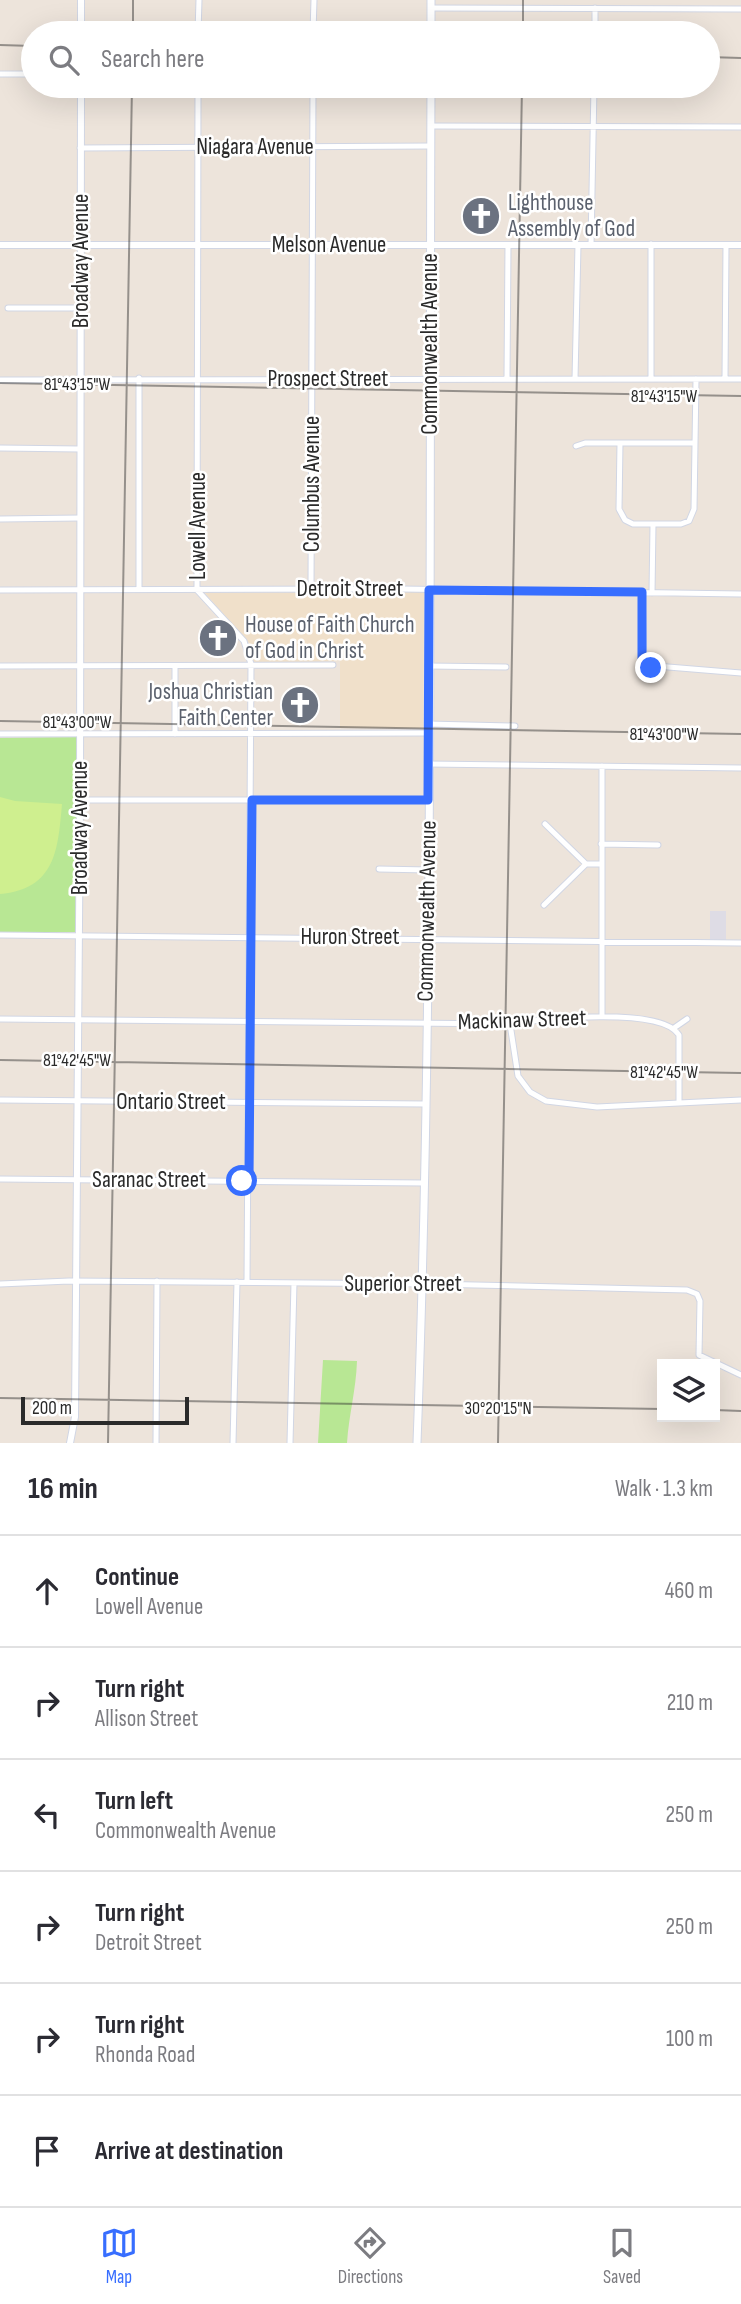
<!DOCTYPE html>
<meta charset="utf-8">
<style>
:root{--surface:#fff;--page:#f7f7f7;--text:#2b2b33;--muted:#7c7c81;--line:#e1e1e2;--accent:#376eff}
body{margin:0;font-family:"Sofia Sans Condensed",sans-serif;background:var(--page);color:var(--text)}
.controls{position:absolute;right:21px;bottom:21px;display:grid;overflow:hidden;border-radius:0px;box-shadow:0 7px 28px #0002}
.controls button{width:63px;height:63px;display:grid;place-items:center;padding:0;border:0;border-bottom:2px solid var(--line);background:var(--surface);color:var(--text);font:35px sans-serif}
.scale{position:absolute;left:21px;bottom:18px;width:168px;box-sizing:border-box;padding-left:7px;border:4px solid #2a2a2a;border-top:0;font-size:19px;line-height:24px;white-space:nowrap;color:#2a2a2a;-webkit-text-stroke:5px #fff;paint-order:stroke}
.stop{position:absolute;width:21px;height:21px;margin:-16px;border:5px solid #376eff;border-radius:50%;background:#fff}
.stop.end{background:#376eff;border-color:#fff;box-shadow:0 2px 7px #0008}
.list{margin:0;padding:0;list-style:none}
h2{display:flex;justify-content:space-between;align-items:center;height:91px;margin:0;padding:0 28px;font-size:30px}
h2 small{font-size:23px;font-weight:400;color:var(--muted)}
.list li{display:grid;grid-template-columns:46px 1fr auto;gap:21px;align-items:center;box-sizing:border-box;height:112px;padding:0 28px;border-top:2px solid var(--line)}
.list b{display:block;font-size:26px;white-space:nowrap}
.list p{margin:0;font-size:23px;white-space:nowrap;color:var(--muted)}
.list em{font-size:23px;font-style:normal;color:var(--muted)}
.icon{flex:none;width:38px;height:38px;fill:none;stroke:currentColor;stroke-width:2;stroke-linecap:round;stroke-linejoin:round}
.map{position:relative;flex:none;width:741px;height:1443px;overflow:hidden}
.search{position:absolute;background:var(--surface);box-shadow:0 7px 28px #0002;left:21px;right:21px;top:21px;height:77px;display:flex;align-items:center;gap:18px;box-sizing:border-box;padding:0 24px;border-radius:38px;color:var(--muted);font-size:26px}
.sheet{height:763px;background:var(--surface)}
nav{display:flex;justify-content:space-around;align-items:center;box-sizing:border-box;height:98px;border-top:2px solid var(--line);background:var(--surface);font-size:19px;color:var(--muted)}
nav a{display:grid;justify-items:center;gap:4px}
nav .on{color:var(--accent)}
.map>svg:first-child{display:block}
</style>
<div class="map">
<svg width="741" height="1443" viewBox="0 0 741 1443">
<rect width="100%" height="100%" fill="#ede4db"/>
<!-- industrial -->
<path fill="#dedce5" d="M710 911H726V940H710Z"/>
<!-- education -->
<path fill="#f0e0ca" d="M424 592 423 728H340V661L253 663 249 643 205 593Z"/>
<!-- green -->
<path fill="#b8e794" d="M77 737V932H0V738Z
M323 1360 357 1361C356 1390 349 1414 347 1443H318Z"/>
<!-- pitch -->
<path fill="#cfef8f" d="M0 797 15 801 62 804C58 849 56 889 0 894Z"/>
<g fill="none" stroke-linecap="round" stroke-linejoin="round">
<!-- minor casing -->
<g stroke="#d1d6e4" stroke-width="7">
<path id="minor" d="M431 8 741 9
M198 33 199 0
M313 33 314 0
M595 33V8
M0 74H33
M198 86 197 590 244 641 251 664 247 1282
M431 126 741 127
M80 148 431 146
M591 245 594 86
M8 308H81
M507 378 508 245
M575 379 578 245
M651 379V244
M725 379 726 245
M0 380 741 379
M620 443 619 509 625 520 633 524H681L689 521 694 509 696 379
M576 446 585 443H694
M0 448 80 449
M0 519 80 518
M139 589V378
M311 589 313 86
M0 590 401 589 741 594
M642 592 644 665 741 673
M652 593 653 525
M0 666 333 665
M428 666 506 667
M428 724 515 726
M0 734 428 733
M175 734V666
M428 764 741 768
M602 766V1016
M80 800H428
M545 824 586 864H601
M601 844 658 845
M379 869 428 870
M544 905 586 864
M0 935 741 943
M0 1019 510 1024C542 1019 661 1006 679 1035V1101
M510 1024 518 1076 530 1092 546 1101 597 1107 741 1100
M674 1028 687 1019
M0 1100 425 1104
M0 1179 424 1183
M0 1284 69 1281 430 1284 687 1290 697 1294 700 1301 699 1355 741 1375
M156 1443 157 1281
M233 1443 237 1282
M290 1443 294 1283"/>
</g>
<!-- tertiary casing -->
<g stroke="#d1d6e4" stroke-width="8">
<path id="tertiary" d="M81 0V33
M0 245H741
M70 1443 75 1417 80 800 81 86"/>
</g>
<!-- secondary casing -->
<g stroke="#d1d6e4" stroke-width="9">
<path id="secondary" d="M431 33V0
M417 1443C434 991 429 538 431 86"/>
</g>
<!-- minor -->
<use href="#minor" stroke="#fff" stroke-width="5"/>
<!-- tertiary -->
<use href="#tertiary" stroke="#fff" stroke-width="6"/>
<!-- secondary -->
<use href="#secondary" stroke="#fff" stroke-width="7"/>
</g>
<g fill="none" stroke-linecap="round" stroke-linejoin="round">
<!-- route -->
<path stroke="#376eff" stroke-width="9" d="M242 1181H249L252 800H428L429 590 642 592V660L644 665 651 668"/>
</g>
<!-- ticks -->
<path fill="none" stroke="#2a2a2a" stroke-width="2" stroke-opacity="0.45" d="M133 33V0M523 33V0M0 45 33 46M708 57 741 58M0 383 741 396M0 721 741 734M0 1060 741 1073M0 1398 662 1409M715 1410 741 1411M108 1443 132 86M498 1443 522 86"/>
<!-- icons -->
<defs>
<g id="church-disc" transform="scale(2.0125)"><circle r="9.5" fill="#6b7280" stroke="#fff"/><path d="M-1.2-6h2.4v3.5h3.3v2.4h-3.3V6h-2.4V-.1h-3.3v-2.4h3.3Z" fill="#fff"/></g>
</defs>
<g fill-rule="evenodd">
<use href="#church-disc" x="481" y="216"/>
<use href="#church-disc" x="218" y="638"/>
<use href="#church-disc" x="300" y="705"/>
</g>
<g text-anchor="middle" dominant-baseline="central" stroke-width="5" stroke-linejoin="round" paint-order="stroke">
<!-- street labels -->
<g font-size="23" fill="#2a2a2a" stroke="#fff">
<text x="255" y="147">Niagara Avenue</text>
<text x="329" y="245">Melson Avenue</text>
<text transform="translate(81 261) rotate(-90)">Broadway Avenue</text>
<text transform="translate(430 344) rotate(-90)">Commonwealth Avenue</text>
<text x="328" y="379">Prospect Street</text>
<text transform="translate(312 484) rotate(-90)">Columbus Avenue</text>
<text transform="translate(198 526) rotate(-90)">Lowell Avenue</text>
<text x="350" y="589">Detroit Street</text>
<text transform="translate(80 828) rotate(-90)">Broadway Avenue</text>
<text transform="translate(427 911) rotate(-89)">Commonwealth Avenue</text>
<text x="350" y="937">Huron Street</text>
<text transform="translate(522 1020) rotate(-2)">Mackinaw Street</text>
<text x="171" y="1102">Ontario Street</text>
<text x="149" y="1180">Saranac Street</text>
<text x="403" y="1284">Superior Street</text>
</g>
<!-- worship labels -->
<g font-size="23" fill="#5b616d" stroke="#fff" text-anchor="start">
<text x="508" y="203">Lighthouse<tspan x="508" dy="26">Assembly of God</tspan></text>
<text x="245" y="625">House of Faith Church<tspan x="245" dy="26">of God in Christ</tspan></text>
<text x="273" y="692" text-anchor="end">Joshua Christian<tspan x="273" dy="26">Faith Center</tspan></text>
</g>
</g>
<g font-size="18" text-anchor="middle" fill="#2a2a2a" stroke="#fff" stroke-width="5" stroke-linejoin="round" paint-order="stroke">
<text x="77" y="390">81°43'15"W</text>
<text x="664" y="402">81°43'15"W</text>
<text x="77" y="728">81°43'00"W</text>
<text x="664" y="740">81°43'00"W</text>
<text x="77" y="1066">81°42'45"W</text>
<text x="664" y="1078">81°42'45"W</text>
<text x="498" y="1414">30°20'15"N</text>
</g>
</svg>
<div class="controls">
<button><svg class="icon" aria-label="layers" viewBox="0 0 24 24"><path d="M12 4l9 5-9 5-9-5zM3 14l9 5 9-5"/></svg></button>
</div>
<div class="scale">200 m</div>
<div class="stop" style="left:242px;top:1181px"></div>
<div class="stop end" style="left:651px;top:668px"></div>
<div class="search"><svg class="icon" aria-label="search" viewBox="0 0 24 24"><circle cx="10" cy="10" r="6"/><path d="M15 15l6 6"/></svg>Search here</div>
</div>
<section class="sheet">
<h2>16 min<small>Walk · 1.3 km</small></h2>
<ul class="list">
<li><svg class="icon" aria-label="ahead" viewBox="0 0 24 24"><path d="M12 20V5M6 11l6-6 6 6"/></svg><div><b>Continue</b><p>Lowell Avenue</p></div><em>460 m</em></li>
<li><svg class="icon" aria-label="right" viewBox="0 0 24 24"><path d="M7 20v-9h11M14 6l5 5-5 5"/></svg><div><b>Turn right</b><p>Allison Street</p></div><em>210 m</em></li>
<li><svg class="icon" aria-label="left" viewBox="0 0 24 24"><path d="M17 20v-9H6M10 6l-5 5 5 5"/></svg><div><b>Turn left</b><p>Commonwealth Avenue</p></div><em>250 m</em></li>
<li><svg class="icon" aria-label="right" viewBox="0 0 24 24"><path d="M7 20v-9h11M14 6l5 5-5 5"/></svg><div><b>Turn right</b><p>Detroit Street</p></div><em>250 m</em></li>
<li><svg class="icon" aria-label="right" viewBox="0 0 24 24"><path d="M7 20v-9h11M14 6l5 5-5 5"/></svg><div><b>Turn right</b><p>Rhonda Road</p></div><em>100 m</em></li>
<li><svg class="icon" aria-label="arrive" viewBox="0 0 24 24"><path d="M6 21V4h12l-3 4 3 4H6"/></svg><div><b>Arrive at destination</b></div></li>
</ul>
</section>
<nav>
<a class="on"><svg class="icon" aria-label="map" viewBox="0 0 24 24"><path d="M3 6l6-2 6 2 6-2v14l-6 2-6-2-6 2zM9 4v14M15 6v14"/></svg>Map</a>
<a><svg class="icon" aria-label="directions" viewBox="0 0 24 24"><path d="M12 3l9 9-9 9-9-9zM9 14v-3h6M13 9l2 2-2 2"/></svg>Directions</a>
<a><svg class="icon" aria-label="saved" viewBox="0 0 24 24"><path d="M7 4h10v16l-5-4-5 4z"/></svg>Saved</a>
</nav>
